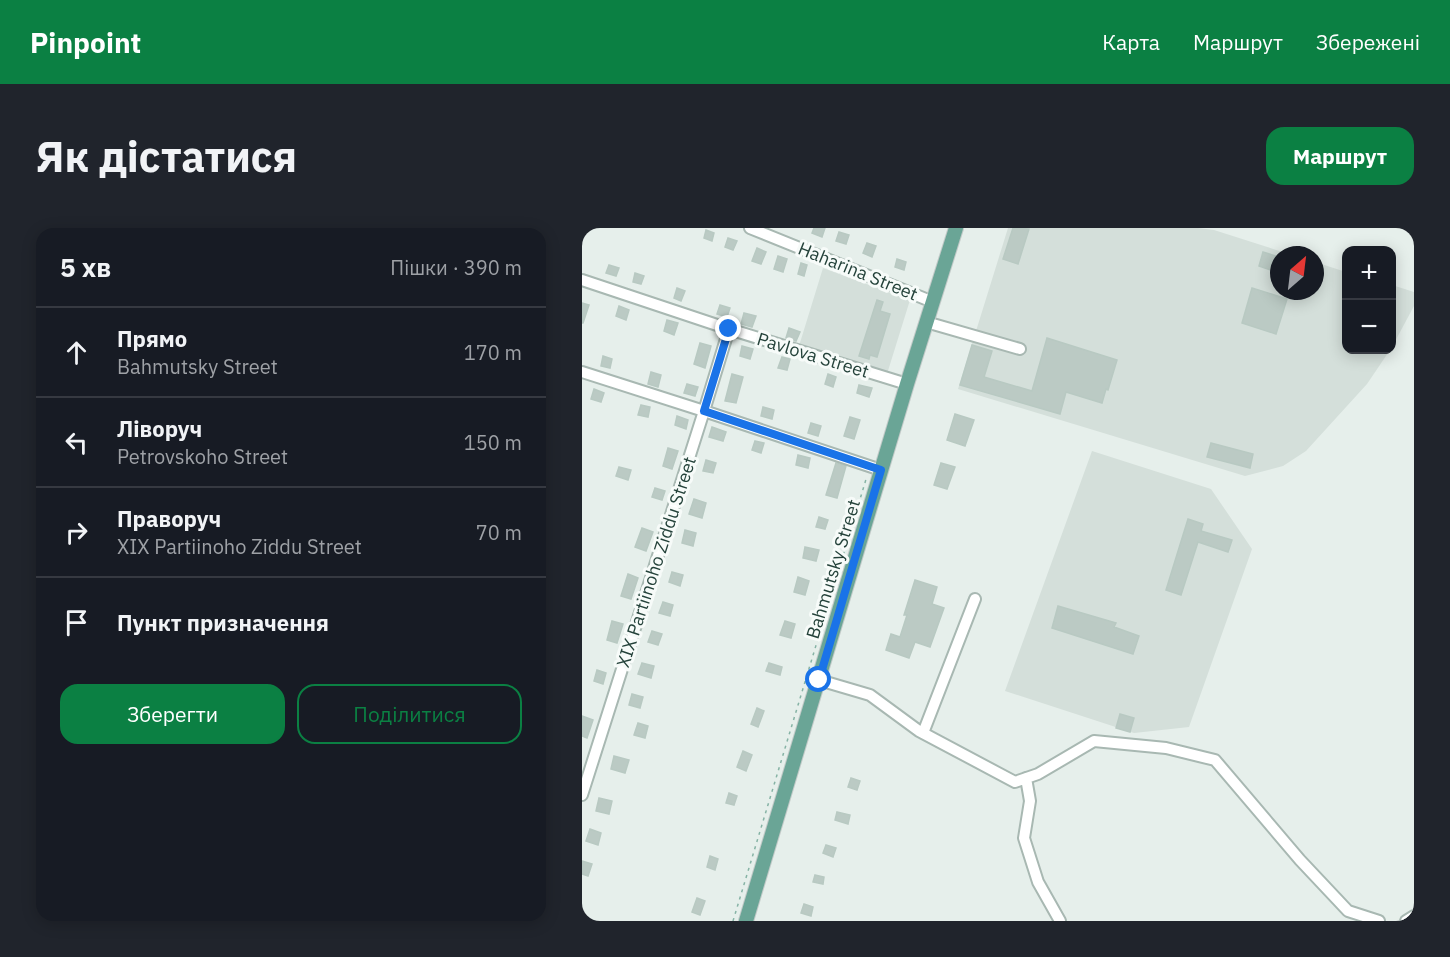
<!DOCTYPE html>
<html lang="uk">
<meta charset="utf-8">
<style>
:root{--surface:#171b24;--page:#20242c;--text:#f1f3f6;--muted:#9ea1a6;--line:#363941;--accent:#0b8043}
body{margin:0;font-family:"IBM Plex Sans",sans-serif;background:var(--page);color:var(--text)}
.controls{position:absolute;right:18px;top:18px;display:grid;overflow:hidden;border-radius:12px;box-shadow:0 3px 15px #0003}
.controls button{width:54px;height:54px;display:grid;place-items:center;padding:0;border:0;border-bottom:2px solid var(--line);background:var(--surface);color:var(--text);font:30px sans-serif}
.compass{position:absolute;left:688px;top:18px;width:54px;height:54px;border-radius:50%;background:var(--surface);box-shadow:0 3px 15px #0003;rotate:28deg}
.stop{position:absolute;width:18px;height:18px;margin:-14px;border:4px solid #1a73e8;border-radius:50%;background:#fff}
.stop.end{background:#1a73e8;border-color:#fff;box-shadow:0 2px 6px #0008}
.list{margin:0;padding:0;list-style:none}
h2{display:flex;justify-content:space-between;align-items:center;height:78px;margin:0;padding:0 24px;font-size:26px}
h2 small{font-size:20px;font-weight:400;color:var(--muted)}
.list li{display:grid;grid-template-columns:39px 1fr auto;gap:18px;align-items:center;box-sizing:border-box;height:90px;padding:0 24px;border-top:2px solid var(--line)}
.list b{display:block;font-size:22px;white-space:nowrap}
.list p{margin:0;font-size:20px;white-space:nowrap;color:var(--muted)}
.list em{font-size:20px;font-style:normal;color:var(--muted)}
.actions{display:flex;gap:12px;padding:18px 24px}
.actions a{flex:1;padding:14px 0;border:2px solid var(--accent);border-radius:18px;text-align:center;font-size:21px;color:var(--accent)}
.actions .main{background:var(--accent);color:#fff}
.icon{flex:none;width:33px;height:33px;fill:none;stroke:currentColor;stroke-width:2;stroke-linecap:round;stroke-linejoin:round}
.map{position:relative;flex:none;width:832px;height:693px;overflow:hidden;border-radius:18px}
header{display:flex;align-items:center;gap:36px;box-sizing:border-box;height:84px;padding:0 30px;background:var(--accent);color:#fff}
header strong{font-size:28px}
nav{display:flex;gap:33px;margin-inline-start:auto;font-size:21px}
.intro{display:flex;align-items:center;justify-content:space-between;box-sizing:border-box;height:144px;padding:0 36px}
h1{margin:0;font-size:42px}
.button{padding:15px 27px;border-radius:18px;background:var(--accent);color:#fff;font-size:21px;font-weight:700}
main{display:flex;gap:36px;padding:0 36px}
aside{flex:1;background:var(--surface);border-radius:18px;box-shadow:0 3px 15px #0003}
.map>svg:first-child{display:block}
</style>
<header>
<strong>Pinpoint</strong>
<nav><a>Карта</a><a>Маршрут</a><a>Збережені</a></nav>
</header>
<div class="intro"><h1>Як дістатися</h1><a class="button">Маршрут</a></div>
<main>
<aside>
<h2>5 хв<small>Пішки · 390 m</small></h2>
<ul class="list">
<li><svg class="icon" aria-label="ahead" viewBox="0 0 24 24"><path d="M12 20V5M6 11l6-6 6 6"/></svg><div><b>Прямо</b><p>Bahmutsky Street</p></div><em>170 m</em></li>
<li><svg class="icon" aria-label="left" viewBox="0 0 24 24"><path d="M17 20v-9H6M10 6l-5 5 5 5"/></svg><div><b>Ліворуч</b><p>Petrovskoho Street</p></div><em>150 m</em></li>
<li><svg class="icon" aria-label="right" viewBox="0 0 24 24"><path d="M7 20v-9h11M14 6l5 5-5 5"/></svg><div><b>Праворуч</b><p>XIX Partiinoho Ziddu Street</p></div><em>70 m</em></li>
<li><svg class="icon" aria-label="arrive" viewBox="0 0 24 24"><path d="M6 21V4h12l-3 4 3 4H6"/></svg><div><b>Пункт призначення</b></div></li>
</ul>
<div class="actions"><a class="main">Зберегти</a><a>Поділитися</a></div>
</aside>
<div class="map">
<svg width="832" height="693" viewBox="0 0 832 693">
<rect width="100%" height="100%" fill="#e6efeb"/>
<!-- built -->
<path fill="#d4dfda" d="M426 0H616L632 2 710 27H697V63H733V34L764 44V122H808L785 156 724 223 701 238 663 248 376 161Z
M241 40 328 72 305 146 217 118Z
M810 57 832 64V78L810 119Z
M510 223 629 261 670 321 607 499 552 505 423 463Z"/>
<!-- building -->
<path fill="#bbcac4" stroke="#b8c9c2" stroke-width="1.5" d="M232 0H243L240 9 230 5Z
M431 0 447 1 436 36 421 31Z
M124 2 132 5 130 13 122 10Z
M257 4 267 7 264 16 254 13Z
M146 10 155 13 151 22 143 19Z
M285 15 294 18 290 29 281 25Z
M175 20 184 24 179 36 170 33Z
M681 24 697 29V45L677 38Z
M196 28 205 31 201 44 192 41Z
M315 31 324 34 322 42 313 39Z
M219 35 225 37 222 48 216 46Z
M27 37 37 40 34 48 24 45Z
M733 41 740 43 735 61H733Z
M53 45 62 48 59 56 51 54Z
M95 60 103 63 99 73 92 70Z
M670 60 705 71 694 106 660 95Z
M295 72 301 74 298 83 308 86 295 129 288 127 287 131 277 128Z
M0 75 7 77 1 95H0Z
M138 77 148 80 145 89 135 86Z
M37 78 47 82 44 92 34 88Z
M162 85 174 88 170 99 159 96Z
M85 92 96 95 92 107 82 103Z
M207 100 218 104 214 113 204 110Z
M465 110 535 132 526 162 524 161 520 175 484 164 478 186 378 157 390 117 410 123 402 149 450 163Z
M118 115 129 118 123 140 112 136Z
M160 118 171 121 168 131 158 128Z
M21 128 30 131 28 140 19 138Z
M200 129 208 131 205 142 196 140Z
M69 144 79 147 76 159 66 156Z
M150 146 161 149 154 175 143 173Z
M246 146 254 149 251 159 243 156Z
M105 156 116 159 113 168 102 165Z
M277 157 290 160 287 169 275 165Z
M12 161 22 165 19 174 9 171Z
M59 177 68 179 66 189 56 187Z
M181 179 192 182 190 191 179 188Z
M373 186 392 192 383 218 365 212Z
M95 188 106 192 104 201 93 197Z
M268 189 278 192 272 211 262 208Z
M229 195 239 198 236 208 226 205Z
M130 199 144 204 141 213 127 209Z
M173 213 182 215 179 225 170 222Z
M629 215 671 226 668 240 625 229Z
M86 220 96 223 90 241 81 238Z
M216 227 228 230 226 240 214 237Z
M124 232 134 235 131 245 121 243Z
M254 235 264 238 255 270 244 267Z
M359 235 373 239 365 261 352 257Z
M37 239 49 242 46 252 34 248Z
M73 260 83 263 80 272 70 269Z
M112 271 124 275 120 290 107 286Z
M237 289 246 292 243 301 234 299Z
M606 291 621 296 619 303 650 312 646 324 616 314 599 367 584 362Z
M60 300 71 304 64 323 53 319Z
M103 302 114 305 111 318 100 315Z
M223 319 237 322 234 333 221 330Z
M90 344 101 347 98 358 87 354Z
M46 346 56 350 49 371 39 368Z
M216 349 227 353 223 367 212 364Z
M333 352 355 359 350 376 362 380 348 419 333 414 327 430 304 422 309 406 318 409 325 387H322Z
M81 374 91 377 88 388 77 385Z
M476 378 534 395 532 399 557 408 551 426 470 400Z
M30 393 41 396 35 415 25 412Z
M203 393 213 396 209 410 198 407Z
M70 403 80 406 76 417 66 414Z
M60 435 72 438 69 450 56 446Z
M187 435 200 439 198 447 184 443Z
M15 442 24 445 21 456 12 453Z
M50 466 61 469 58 480 47 477Z
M175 480 182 483 176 499 169 496Z
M538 486 552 490 548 504 534 500Z
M0 488 11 492 5 510 0 508Z
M56 495 66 498 63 510 52 507Z
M161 523 170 527 164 543 155 539Z
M32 528 47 532 43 545 29 541Z
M269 550 278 553 275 562 266 559Z
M147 565 155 568 152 577 144 575Z
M17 570 30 573 27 586 14 583Z
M255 584 268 587 266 596 253 592Z
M8 601 19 605 16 617 4 613Z
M244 617 254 620 251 629 241 625Z
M128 628 136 631 133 642 125 639Z
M0 633 10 636 6 648 0 646Z
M233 647 242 649 241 656 231 654Z
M115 670 123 673 118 687 110 684Z
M222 676 231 679 229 688 219 685Z"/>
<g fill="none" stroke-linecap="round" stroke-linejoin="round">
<!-- minor casing -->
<g stroke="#a8b8b2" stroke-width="14">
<path id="minor" d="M168 0 351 74
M0 52 147 101 325 156
M344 94 438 121
M0 144 122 183 299 242
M237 452 288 467 337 503 433 554 456 546 512 513 584 520 633 532 718 632 766 683 797 693
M341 505 393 371
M444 550 448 573 442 610 456 654 478 693
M0 567 122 183 147 101
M824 693 832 688"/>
</g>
<!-- major casing -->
<g stroke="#c2cac8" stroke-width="16">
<path id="major" d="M164 693 325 156 374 0"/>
</g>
<!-- path -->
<path stroke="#86b3a5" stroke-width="1.5" stroke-dasharray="3 4.5" stroke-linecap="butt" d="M151 693 285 248"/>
<!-- minor -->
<use href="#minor" stroke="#fff" stroke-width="10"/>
<!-- major -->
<use href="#major" stroke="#6aa596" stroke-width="14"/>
</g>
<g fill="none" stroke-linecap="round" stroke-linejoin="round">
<!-- route -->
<path stroke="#1a73e8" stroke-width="8" d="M147 101 122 183 299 242 237 452"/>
</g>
<g text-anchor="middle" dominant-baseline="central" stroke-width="6" stroke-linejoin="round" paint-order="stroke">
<!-- street labels -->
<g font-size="18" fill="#24423a" stroke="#f7fbf9">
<text transform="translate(276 43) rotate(22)">Haharina Street</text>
<text transform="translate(231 127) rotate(17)">Pavlova Street</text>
<text transform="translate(74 334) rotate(-72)">XIX Partiinoho Ziddu Street</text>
<text transform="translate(251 341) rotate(-73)">Bahmutsky Street</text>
</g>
</g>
</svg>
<div class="controls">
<button>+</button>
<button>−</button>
</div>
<svg class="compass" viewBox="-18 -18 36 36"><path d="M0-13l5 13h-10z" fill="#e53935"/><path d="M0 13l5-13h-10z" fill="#9ea1a6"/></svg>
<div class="stop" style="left:237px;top:452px"></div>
<div class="stop end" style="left:147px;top:101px"></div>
</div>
</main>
